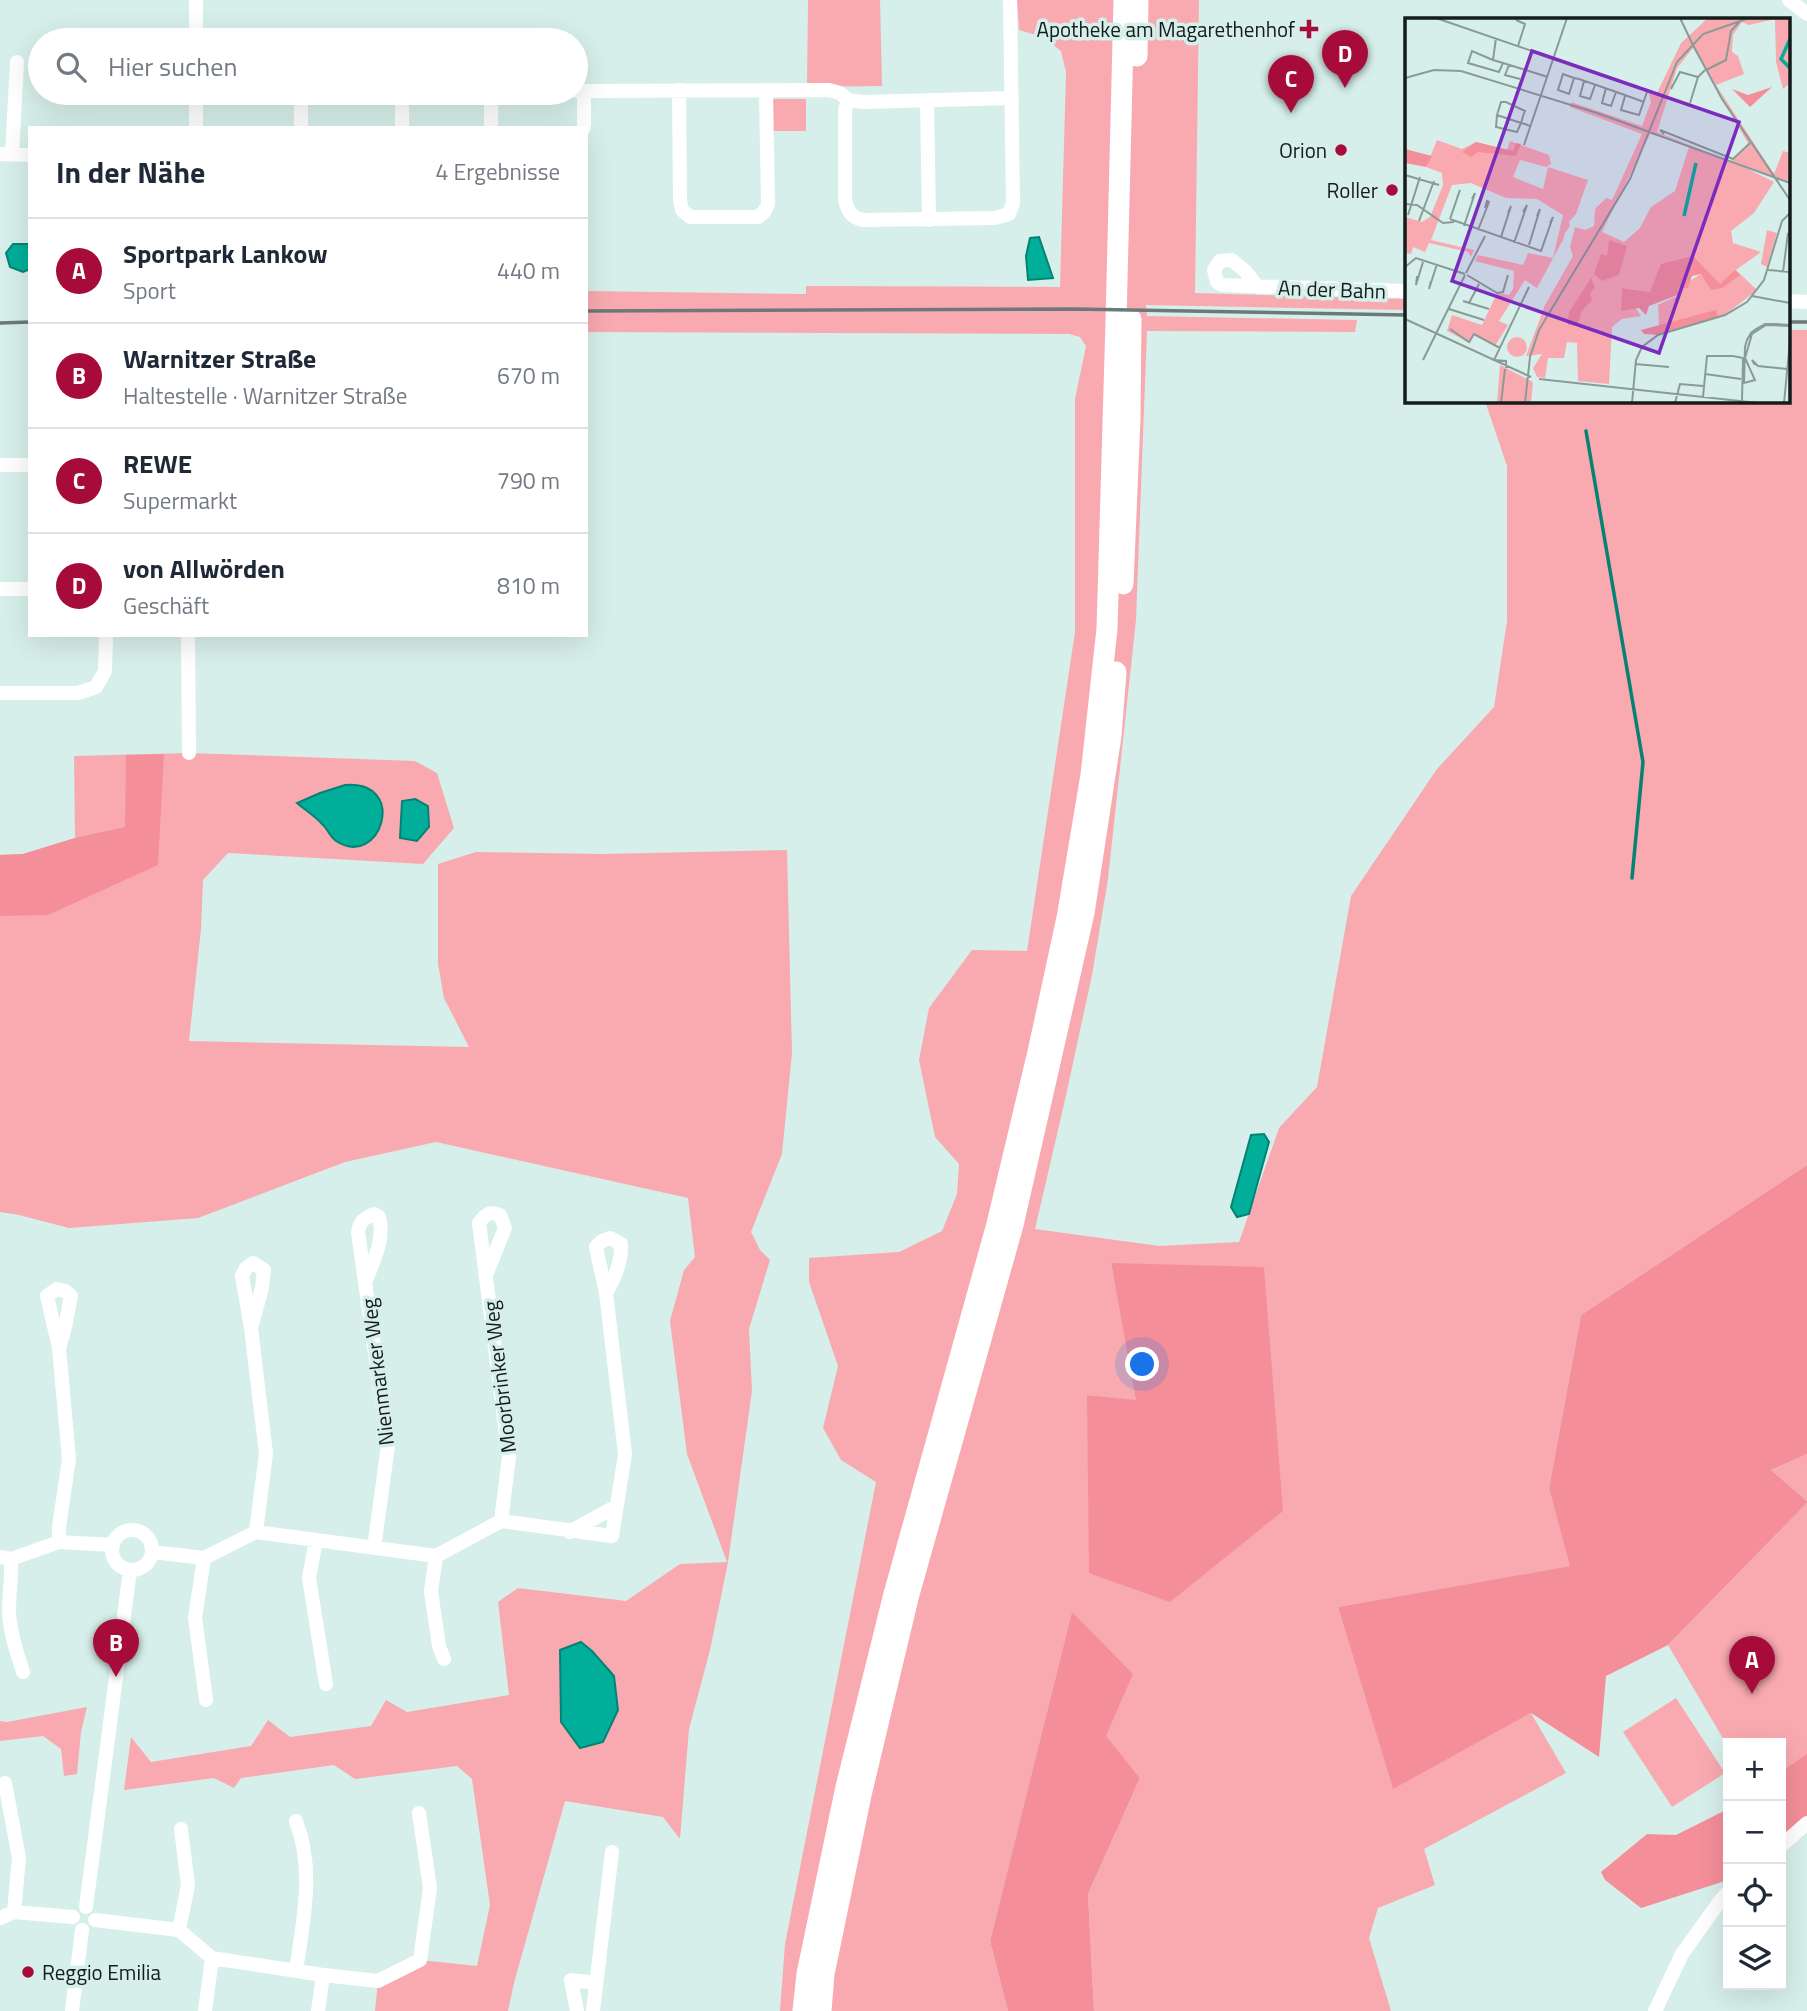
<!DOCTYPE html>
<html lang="de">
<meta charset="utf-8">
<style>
:root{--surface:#fff;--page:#f6f6f7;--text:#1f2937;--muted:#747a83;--line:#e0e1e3;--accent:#a60b39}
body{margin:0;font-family:"Titillium Web",sans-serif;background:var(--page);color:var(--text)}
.controls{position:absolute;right:21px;bottom:21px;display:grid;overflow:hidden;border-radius:0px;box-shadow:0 7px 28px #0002}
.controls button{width:63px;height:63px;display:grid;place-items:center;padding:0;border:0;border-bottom:2px solid var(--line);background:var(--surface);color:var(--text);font:35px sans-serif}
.you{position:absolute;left:1143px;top:1365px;width:24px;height:24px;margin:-18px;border:5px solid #fff;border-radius:50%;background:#1a73e8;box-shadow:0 0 0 10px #1a73e833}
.badge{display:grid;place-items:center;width:46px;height:46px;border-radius:50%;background:var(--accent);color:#fff;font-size:23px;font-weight:700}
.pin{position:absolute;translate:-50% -58px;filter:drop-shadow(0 2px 4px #0008)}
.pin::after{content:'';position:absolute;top:37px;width:24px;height:21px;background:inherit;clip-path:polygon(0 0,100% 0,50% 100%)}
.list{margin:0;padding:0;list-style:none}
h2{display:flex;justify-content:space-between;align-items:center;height:91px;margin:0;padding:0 28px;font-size:30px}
h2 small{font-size:23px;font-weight:400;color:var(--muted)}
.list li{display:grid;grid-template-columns:46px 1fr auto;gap:21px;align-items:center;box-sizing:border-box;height:105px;padding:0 28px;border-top:2px solid var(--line)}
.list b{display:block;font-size:26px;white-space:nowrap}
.list p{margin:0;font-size:23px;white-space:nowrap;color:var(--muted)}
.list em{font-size:23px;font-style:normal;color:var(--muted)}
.icon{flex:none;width:38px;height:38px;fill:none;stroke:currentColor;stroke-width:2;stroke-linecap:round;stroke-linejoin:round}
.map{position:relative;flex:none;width:1807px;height:2011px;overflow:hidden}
.search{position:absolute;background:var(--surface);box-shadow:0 7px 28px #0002;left:28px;top:28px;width:560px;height:77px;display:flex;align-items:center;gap:18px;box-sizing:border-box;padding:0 24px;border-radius:38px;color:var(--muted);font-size:26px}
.panel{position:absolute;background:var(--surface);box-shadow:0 7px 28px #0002;left:28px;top:126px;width:560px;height:511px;border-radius:0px}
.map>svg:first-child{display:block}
</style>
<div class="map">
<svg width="1807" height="2011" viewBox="0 0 1807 2011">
<rect width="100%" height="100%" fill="#d7efea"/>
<!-- green -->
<path fill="#f9aab0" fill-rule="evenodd" d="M808 0H880L882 86 807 87Z
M1017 0H1199L1195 293 1406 299V310L1146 305 1147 316 1357 320 1355 332 1147 331 1136 620 1108 879 1092 975 1065 1100 1035 1229 1159 1246 1239 1242 1279 1128 1317 1087 1351 896 1437 769 1494 707 1507 621V466L1485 401H1788V330H1807V1165L1581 1315 1549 1488 1571 1566 1338 1607 1393 1788 1531 1713 1566 1773 1424 1849 1435 1885 1378 1908 1369 1938 1391 2011H1094L1088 1894 1140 1778 1105 1736 1072 1613 990 1941 1008 2011H780L785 1944 876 1482 841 1460 823 1428 838 1366 809 1282V1258L899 1252 942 1231 957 1194 959 1164 935 1137 919 1060 929 1008 972 950 1027 951 1075 632V399L1086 346 1080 337 1069 334 586 332V291L806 294V286L1060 287 1066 72 1061 51 1043 37 1019 30ZM1111 1263 1283 1511 1088 1395 1137 1401Z
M773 99H806V131H771Z
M189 753 415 761 437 773 454 828 423 864 228 853 203 880 201 929 189 1041 469 1047 444 998 438 964V864L476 852 602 854 787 850 792 1053 782 1154 751 1232 760 1250 770 1260 749 1329 752 1391 728 1562 710 1650 689 1729 680 1839 663 1817 565 1801 514 1983 508 2011H375L378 1981 420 1960 477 1966 490 1905 472 1779 457 1766 355 1779 334 1765 241 1778 234 1788 214 1778 124 1790 131 1737 151 1762 251 1746 268 1720 290 1737 371 1726 386 1700 407 1712 509 1695 498 1602 518 1588 626 1601 680 1564 727 1562 687 1454 670 1321 684 1270 695 1257 688 1198 436 1142 345 1162 198 1218 69 1228 19 1215 0 1212V855L23 854 75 838 74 756Z
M1807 1454V1501L1771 1470Z
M1807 1503V1823L1781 1846V1743H1728V1747L1668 1645Z
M1676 1698 1725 1773 1672 1807 1623 1732Z
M87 1707 81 1732 77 1774 64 1776 61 1749 43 1736 0 1741V1721L7 1722Z"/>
<!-- forest -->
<path fill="#f48f99" d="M164 754 158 865 48 915 0 916V855L23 854 75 838 125 827 126 755Z
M1807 1165V1454L1771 1470 1807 1501V1503L1668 1645 1606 1676 1599 1757 1531 1713 1393 1789 1338 1607 1570 1566 1549 1488 1581 1315Z
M1111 1263 1264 1267 1283 1511 1170 1602 1089 1573 1087 1395 1136 1400Z
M1072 1612 1133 1674 1106 1736 1140 1778 1088 1894 1094 2011H1008L990 1941Z
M1807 1754V1823L1781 1846V1772Z
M1728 1809V1880L1641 1908 1605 1880 1601 1872 1647 1834 1676 1835Z"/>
<!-- water -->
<path fill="#00ae9a" stroke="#068274" stroke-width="2" d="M1039 237 1053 278 1028 280 1026 256 1030 238Z
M13 244H30V269L23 272 10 267 6 253Z
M345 785C409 780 381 870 336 841 329 836 328 829 322 824 315 816 305 810 297 803L320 793Z
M415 799 428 806 429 827 417 841 400 838 402 801Z
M1264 1134 1269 1142 1249 1214 1237 1217 1231 1207 1251 1135Z
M581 1642 592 1651 614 1676 618 1710 603 1742 580 1748 561 1722 560 1650Z"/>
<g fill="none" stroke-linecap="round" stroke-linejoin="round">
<!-- stream -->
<path stroke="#068274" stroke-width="3.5" d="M1586 431 1643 762 1632 878"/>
<!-- minor -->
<path stroke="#fff" stroke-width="14" d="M1789 0 1807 14
M196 40V0
M679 90 680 200 682 210 690 217H758L764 212 768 204 766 91
M576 91 829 90 840 93 848 100 863 102 1012 98
M584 91V128
M196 93V128
M491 93V128
M848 100 845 110V200C848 212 851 217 863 220L995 218 1009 214 1013 203 1010 0
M927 100 929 220
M301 128V93H330
M402 128V93
M0 154 30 155
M12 154 17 62
M1258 287 1246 272 1232 260 1220 261 1214 270 1217 282 1222 285 1406 291
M1788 301 1807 302
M0 465H30
M0 589H30
M188 635 189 753
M0 693H78L96 687 105 671 106 635
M486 1275 505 1228 500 1215C489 1211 486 1214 479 1223L509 1457 501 1521
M366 1280C374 1261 385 1237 379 1217L374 1214C364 1218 360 1221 358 1232L388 1446 374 1548
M251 1328 262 1288 264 1270 253 1263 246 1268 242 1276 251 1328 266 1453 256 1532
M59 1348 65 1327 71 1296 65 1291 57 1289 47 1296 59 1348 69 1459 59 1527V1542
M112 1550a20 20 0 1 1 40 0a20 20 0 1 1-40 0Z
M569 1532 617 1506
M316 1540 309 1578 326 1684
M152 1552 204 1558 256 1532 436 1556 501 1521 612 1536 625 1454 606 1293 596 1247 602 1241 610 1238 621 1244C622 1262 615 1278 606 1293
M436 1556 431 1591 439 1646 444 1659
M0 1557 11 1559 59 1542 113 1545
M204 1558 195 1618 206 1700
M11 1559C12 1576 9 1593 9 1610 9 1630 17 1653 23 1672
M5 1783 19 1858 14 1912
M296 1821C315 1871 303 1920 296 1971
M1781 1846 1807 1823
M86 1907 130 1570
M0 1918 14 1912 73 1917
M95 1920 179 1930 212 1958 323 1975 378 1981 420 1960 430 1888 419 1813
M179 1930 188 1885 181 1829
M72 2011 82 1930
M205 2011 212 1958
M318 2011 323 1975
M577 2011 571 1980 596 1983
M593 2011 612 1852
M1655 2011 1682 1954 1720 1901 1728 1892"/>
<!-- highway -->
<path stroke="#fff" stroke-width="21" d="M1137 56 1138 0
M1123 584 1130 419 1131 319
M803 2011 807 1974 846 1787 894 1594 997 1224 1038 1052 1067 918 1091 775 1107 629 1116 321 1124 0
M821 2011 824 1974 861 1795 908 1598 1013 1225 1084 913 1111 736 1116 672"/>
<!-- rail -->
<path stroke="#6b7a77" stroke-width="3.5" d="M586 311 1074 309 1406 315
M1788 322H1807
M0 323 30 322"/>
</g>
<!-- markers -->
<g fill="#a60b39" stroke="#d7efea" stroke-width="2.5">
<path d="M1305.5 18.5h7v7h7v7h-7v7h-7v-7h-7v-7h7z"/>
<circle cx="1341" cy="150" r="7"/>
<circle cx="1392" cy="190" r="7"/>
<circle cx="28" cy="1972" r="7"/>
</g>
<g text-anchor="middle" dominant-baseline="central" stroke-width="7" stroke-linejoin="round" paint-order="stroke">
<!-- poi labels -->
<g font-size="21" fill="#151d1b" stroke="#d7efea" text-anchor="end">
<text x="1295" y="29">Apotheke am Magarethenhof</text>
<text x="1327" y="150">Orion</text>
<text x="1378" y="190">Roller</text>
<text x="42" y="1972" text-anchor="start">Reggio Emilia</text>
</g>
<!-- street labels -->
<g font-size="21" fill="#151d1b" stroke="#d7efea">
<text transform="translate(1332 289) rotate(2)">An der Bahn</text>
<text transform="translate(377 1372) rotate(-97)">Nienmarker Weg</text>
<text transform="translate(499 1377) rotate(-97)">Moorbrinker Weg</text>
</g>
</g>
<!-- overview -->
<g transform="translate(1405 18)">
<rect width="385" height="385" fill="#d7efea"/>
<path d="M303 0H385V65L378 71 371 44 370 1 344 7 337 4 328 17 327 34 333 38 339 56 311 67 369 156 378 133 385 135V164L327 143 344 127 288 30 272 50 252 114 303 134 246 113 269 123 245 116 197 214 219 224 235 210 246 189 270 173 284 129 337 148 369 164 349 195 326 213 328 225 356 234 331 252 352 272 320 297 254 308 253 287 274 277 271 271 296 256 288 238 245 274 217 270 236 298 217 301 207 309 204 366 173 363 172 325 162 324 159 340H143L140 360 132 359 128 350 137 336 121 338 140 287 168 238 165 229 170 209 180 212 189 208 190 191 201 180 207 182 237 116 165 89 166 84 237 108 246 84 243 72 252 75 276 25ZM32 122 57 131 71 124 102 132 105 123 144 137 146 146 141 149 115 142 108 159 138 171 143 149 183 162 171 196 164 204 165 208 160 215 158 222 132 270 120 262 94 303 103 307 90 328 69 317 65 325 42 313 47 297 77 307 92 275 104 277 108 271 109 253 70 243 73 237 118 247 123 235 148 240 158 197 132 181 101 180 66 165 47 167 26 222 69 232 66 239 63 234 24 225 20 234 8 229 6 236 0 235V199L17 204 25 199 38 167 37 155 21 149ZM362 212 372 215 362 249 356 246ZM102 329a10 10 0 1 1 20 0a10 10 0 1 1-20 0ZM95 347 128 364 126 385H92Z" fill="#f9aab0"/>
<path d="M367 69 345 89 327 71 343 77ZM71 124 108 133 111 125 116 126 111 138 73 134 66 139 57 134ZM0 131 27 138 21 149 0 145ZM204 222 222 228 214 257 197 263 189 256 196 236 202 238ZM288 238 315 266 330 252 335 257 317 270 306 272 296 256 287 258 283 270 272 271 275 276 244 288 241 297 234 290 216 293 217 270 245 274 256 246ZM186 260 190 269 185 276 187 282 177 293 172 308 163 307 164 294ZM311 292 313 299 253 317 239 316 236 312Z" fill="#f48f99"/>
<path fill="none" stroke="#00ae9a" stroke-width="3.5" d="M385 21 376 41 385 50M279 198 291 145"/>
<path fill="none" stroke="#899b97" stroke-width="2" d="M31 0 252 76M275 0 288 27M111 2 120 6 113 28M288 27 317 81 385 182M88 42 98 45 94 54 63 45 67 33 88 42 91 20M98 45 143 59M104 47 100 57 115 61M301 52 321 42 326 13 335 3M0 60 29 52 56 53 192 95 385 165M169 60 164 76 153 72 158 56 169 60 174 61 217 76 239 84M179 63 175 78 185 81 190 67M201 70 197 85 206 88 211 74M266 71 275 54 293 59M220 78 216 92 234 97 243 71M285 85 293 59 300 52M92 97 91 109 112 114 116 105 119 95 120 93 101 84H96L92 97 116 105 120 106 125 108M259 116 255 112 328 141 345 125M119 127 162 0M0 157 34 167M0 186 12 187 38 205 49 204M3 197 15 159M45 201 136 233 148 199 145 205M45 201 55 172 52 180M14 203 29 163M59 208 70 175 67 181M73 212 84 184 82 183 80 190M96 219 106 188 103 195M109 225 122 187 118 194M124 227 135 191 132 198M0 249 11 240 60 256M363 252 385 254M378 254 383 215M61 255 80 218M62 257 92 275 98 274 103 257M12 258 11 267 18 244M26 263 24 271 32 246M347 278 385 285M58 283 84 291M64 285 74 266M44 291 79 302M0 301 126 359M385 307 370 306H360L351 311 346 315 342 322 340 329 339 365 350 362 340 340 347 316 361 307 385 308M45 311 64 324 69 316 95 330M18 342 60 257M230 346 264 349M350 347 347 342 353 348 382 351M101 350V343L89 342 124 269M300 356 336 361M134 361 353 385M298 379 302 338H328L338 340 337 383M96 385 100 351M120 385 125 339 134 312 225 161 272 44 298 16 344 0M227 385 231 342 237 329 253 317 320 297 342 284 359 262 377 203 385 195M270 385 275 366 298 368M379 385 385 323"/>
<path fill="#7b2cbf" fill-opacity="0.15" stroke="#7b2cbf" stroke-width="3.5" d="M127 33 334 104 254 335 47 263Z"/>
<rect width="385" height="385" fill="none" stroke="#151d1b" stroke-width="3.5"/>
</g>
</svg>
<div class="controls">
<button>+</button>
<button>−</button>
<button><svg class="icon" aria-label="locate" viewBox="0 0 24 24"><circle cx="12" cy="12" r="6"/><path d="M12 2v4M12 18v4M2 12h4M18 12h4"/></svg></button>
<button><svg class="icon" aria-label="layers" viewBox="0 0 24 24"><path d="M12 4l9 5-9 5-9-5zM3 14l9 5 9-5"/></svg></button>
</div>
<div class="you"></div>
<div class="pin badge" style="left:1752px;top:1694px">A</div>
<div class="pin badge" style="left:116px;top:1677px">B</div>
<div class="pin badge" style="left:1291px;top:113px">C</div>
<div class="pin badge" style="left:1345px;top:88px">D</div>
<div class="search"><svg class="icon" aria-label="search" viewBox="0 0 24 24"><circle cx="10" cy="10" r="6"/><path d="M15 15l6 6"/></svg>Hier suchen</div>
<section class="panel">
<h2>In der Nähe<small>4 Ergebnisse</small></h2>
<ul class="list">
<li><span class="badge">A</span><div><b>Sportpark Lankow</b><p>Sport</p></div><em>440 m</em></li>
<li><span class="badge">B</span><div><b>Warnitzer Straße</b><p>Haltestelle · Warnitzer Straße</p></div><em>670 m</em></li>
<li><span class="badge">C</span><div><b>REWE</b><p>Supermarkt</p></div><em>790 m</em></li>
<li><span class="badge">D</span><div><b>von Allwörden</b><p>Geschäft</p></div><em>810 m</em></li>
</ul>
</section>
</div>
